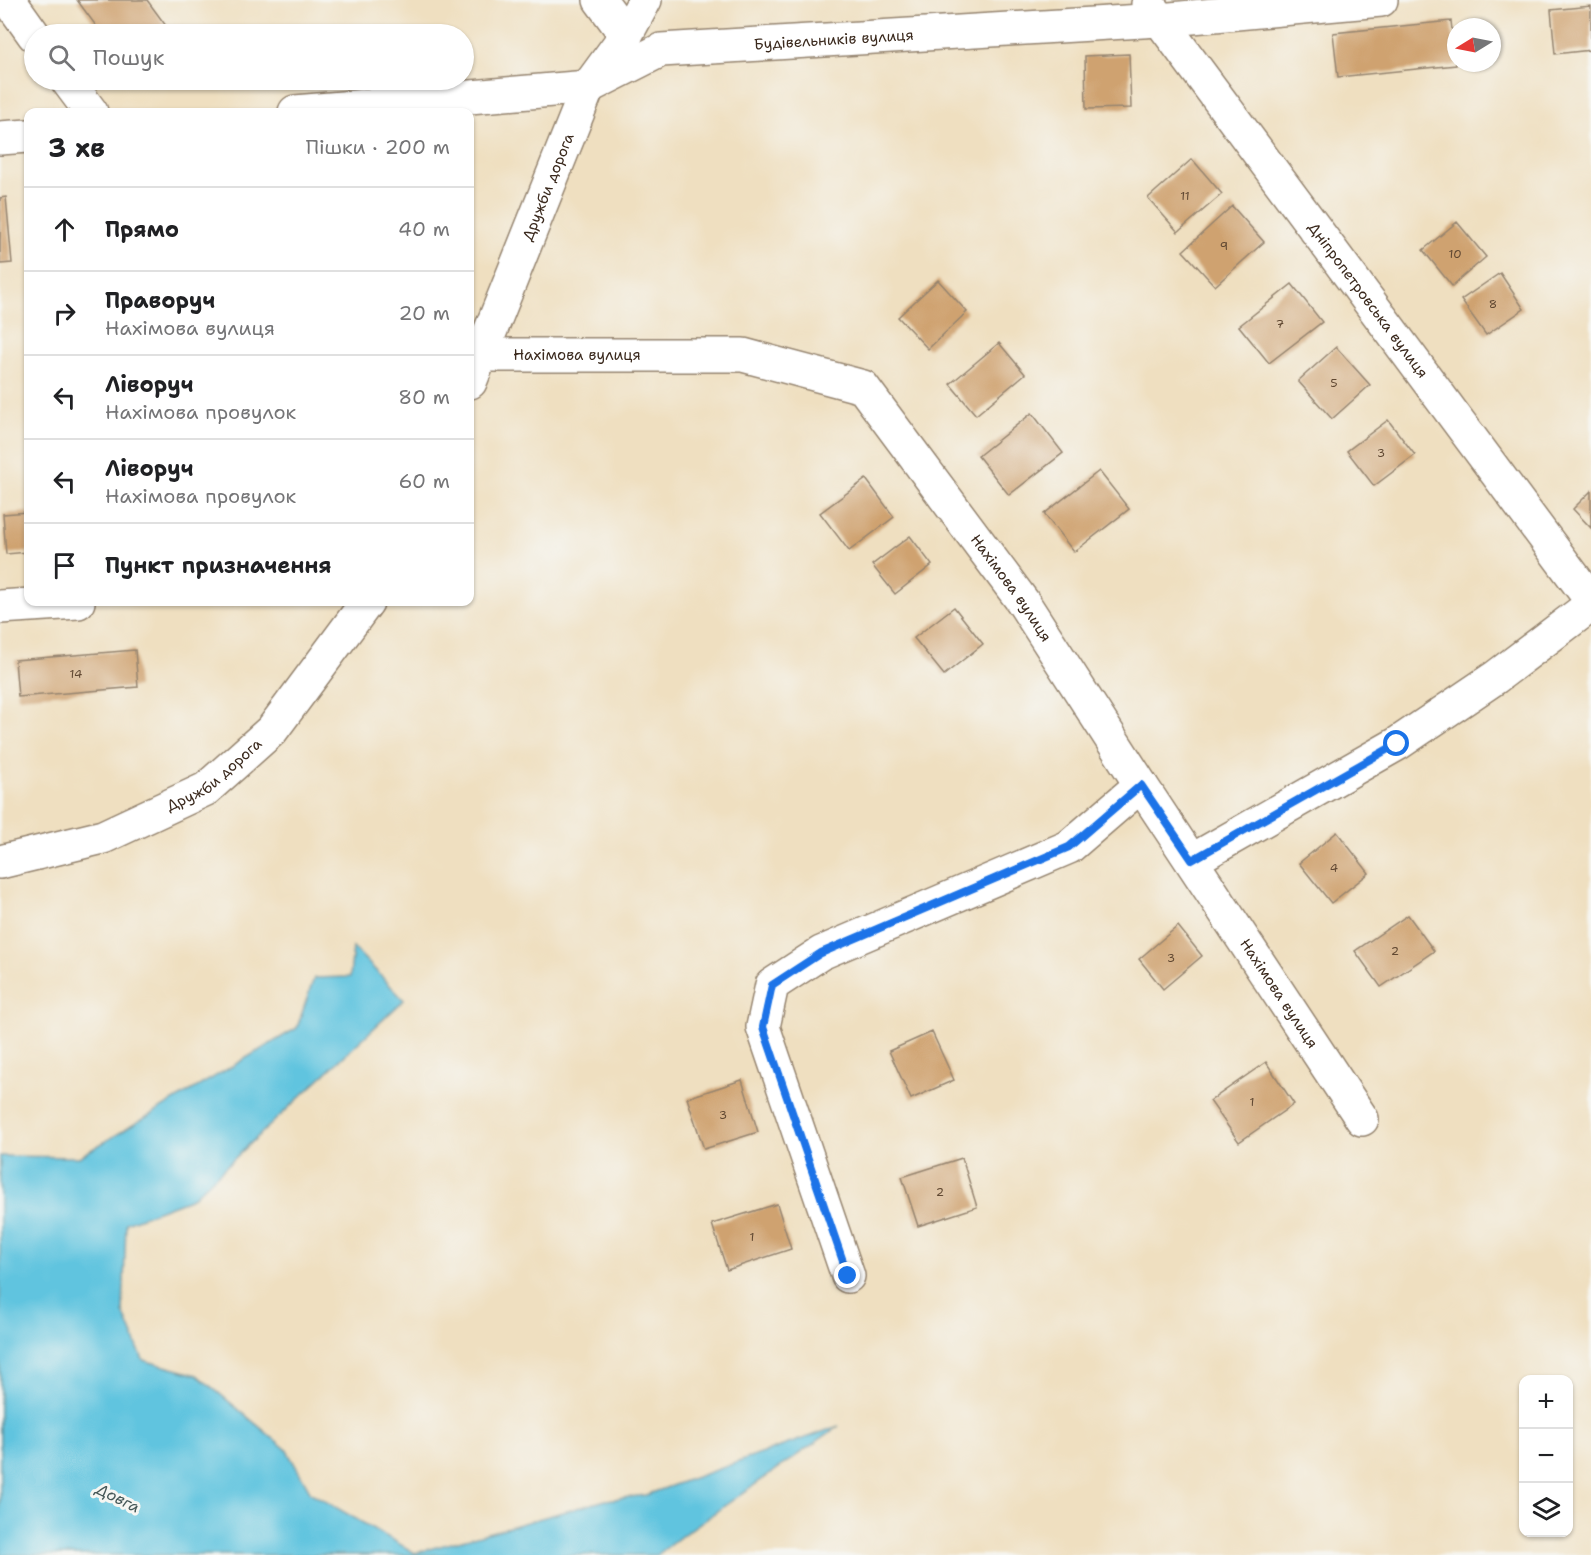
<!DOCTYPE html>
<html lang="uk">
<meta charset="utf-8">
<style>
:root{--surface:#fff;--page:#f6f6f6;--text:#202124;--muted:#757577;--line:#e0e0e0}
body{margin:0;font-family:"Shantell Sans",sans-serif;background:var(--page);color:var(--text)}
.controls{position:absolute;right:18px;bottom:18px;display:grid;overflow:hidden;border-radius:12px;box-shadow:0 2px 4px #0004}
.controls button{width:54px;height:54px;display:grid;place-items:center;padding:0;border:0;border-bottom:2px solid var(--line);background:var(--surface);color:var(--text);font:30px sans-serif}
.compass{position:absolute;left:1447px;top:18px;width:54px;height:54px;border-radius:50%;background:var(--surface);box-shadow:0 2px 4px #0004;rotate:260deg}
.stop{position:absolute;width:18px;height:18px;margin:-14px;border:4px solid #1a73e8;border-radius:50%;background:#fff}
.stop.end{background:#1a73e8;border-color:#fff;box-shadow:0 2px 6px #0008}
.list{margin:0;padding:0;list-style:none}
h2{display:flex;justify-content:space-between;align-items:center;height:78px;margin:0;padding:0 24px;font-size:26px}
h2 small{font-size:20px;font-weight:400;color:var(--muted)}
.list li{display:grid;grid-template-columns:39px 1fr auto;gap:18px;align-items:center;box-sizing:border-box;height:84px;padding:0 24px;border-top:2px solid var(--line)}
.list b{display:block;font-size:22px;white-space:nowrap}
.list p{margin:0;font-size:20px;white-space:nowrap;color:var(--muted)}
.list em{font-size:20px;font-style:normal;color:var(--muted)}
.icon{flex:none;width:33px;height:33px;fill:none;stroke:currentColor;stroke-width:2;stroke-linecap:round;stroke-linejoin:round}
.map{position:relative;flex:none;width:1591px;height:1555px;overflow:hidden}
.search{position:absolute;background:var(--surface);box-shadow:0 2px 4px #0004;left:24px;top:24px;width:450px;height:66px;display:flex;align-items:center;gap:15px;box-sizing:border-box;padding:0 21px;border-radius:33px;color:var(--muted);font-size:22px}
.panel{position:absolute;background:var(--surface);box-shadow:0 2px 4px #0004;left:24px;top:108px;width:450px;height:498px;border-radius:12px}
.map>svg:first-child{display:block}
</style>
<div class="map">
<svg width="1591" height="1555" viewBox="0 0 1591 1555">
<rect width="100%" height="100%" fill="#f6f6f2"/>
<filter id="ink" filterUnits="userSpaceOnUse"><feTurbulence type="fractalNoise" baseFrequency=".0167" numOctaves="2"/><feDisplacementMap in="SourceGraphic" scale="12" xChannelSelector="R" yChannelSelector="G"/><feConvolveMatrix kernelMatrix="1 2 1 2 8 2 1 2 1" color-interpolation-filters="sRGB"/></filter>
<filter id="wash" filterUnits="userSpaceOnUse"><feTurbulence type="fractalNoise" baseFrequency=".008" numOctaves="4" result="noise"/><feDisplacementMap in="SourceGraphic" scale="24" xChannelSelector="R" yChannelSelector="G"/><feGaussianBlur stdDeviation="1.35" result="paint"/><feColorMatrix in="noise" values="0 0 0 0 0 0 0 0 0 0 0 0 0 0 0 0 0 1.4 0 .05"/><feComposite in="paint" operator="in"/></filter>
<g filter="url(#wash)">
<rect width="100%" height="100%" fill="#efdfc0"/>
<!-- water -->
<path fill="#61c4df" stroke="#4e777e" stroke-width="1.5" d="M353 947 404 1000 192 1198 126 1223 123 1312 143 1360 197 1375 286 1449 311 1493 415 1553 606 1500 646 1495 839 1426 684 1534 657 1555H0V1156L79 1157 297 1028 314 978 350 977Z"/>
<g id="blocks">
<!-- building -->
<path fill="#cfa26f" d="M77 0H147L172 34H102Z
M1591 6V50L1555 54 1551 10Z
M1451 21 1456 65 1338 77 1333 33Z
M1129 54 1131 108 1086 109 1085 56Z
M1192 159 1222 194 1178 232 1148 198Z
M6 197 12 263 0 264V198Z
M1232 206 1264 242 1215 286 1183 251Z
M1457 222 1486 257 1452 286 1423 250Z
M1500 273 1524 309 1486 335 1461 300Z
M938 280 967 312 928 349 898 317Z
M1292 284 1322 322 1269 363 1239 326Z
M999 343 1025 374 976 415 950 384Z
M1336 347 1370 385 1332 419 1298 381Z
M1032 413 1063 453 1009 495 978 456Z
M1388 420 1415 455 1374 486 1347 451Z
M1099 471 1129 509 1074 552 1044 514Z
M866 479 894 517 849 551 820 513Z
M1591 491V528L1573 509Z
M28 512V552L6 554 3 514Z
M910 536 932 565 895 594 872 565Z
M954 607 983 644 944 675 914 638Z
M135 650 138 687 18 697 15 660Z
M1337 832 1369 873 1331 903 1299 863Z
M1408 915 1434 951 1381 987 1355 951Z
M1178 926 1202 956 1163 989 1139 959Z
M932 1032 954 1080 911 1099 889 1051Z
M1266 1062 1294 1104 1239 1142 1210 1101Z
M742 1080 758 1132 704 1149 687 1098Z
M962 1158 977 1207 918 1226 902 1177Z
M777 1204 791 1249 727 1270 712 1224Z"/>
</g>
</g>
<g filter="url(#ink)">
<use href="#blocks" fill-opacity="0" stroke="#95846f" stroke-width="1.5"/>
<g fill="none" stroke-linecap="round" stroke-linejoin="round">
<!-- minor casing -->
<g stroke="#95846f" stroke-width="36">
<g id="minor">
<path d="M9 0 34 35"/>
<path d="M600 0 626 35"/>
<path id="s1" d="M1148 4 1591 600"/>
<path d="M67 80 91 112"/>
<path id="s2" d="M295 112 588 87 661 50 1159 20 1381 0"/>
<path d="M0 138 28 136"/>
<path id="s3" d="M481 355H743L863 387 1023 602 1141 785 1362 1119"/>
<path id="s4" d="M470 382 588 87 626 35 645 0"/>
<path d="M0 607 78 602"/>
<path d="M1193 860 1397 744 1496 677 1591 605"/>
<path id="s5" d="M0 862 103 837 206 789 272 730 367 602"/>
<path d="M848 1276 763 1027 772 985 821 953 1069 847 1141 785"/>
</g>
</g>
<!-- minor -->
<use href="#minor" stroke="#fff" stroke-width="33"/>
</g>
</g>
<g fill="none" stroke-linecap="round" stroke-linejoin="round" filter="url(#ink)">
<!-- route -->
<path stroke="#1a73e8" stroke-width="8" d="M848 1276 763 1027 772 985 821 953 1069 847 1141 785 1192 860 1397 744"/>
</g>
<g text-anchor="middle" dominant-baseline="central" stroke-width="6" stroke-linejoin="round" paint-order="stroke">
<!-- number labels -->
<g font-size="12" fill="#604832">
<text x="1185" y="196">11</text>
<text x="1224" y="246">9</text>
<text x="1455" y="254">10</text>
<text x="1493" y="304">8</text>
<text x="1280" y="324">7</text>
<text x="1334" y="383">5</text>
<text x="1381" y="453">3</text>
<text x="76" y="674">14</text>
<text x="1334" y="868">4</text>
<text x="1395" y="951">2</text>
<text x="1171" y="958">3</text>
<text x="1252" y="1102">1</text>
<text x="723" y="1115">3</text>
<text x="940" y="1192">2</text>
<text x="752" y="1237">1</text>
</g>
<!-- street labels -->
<g font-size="15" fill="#3b2a1e" stroke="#f6f6f2">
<text stroke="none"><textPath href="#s2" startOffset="549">Будівельників вулиця</textPath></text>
<text stroke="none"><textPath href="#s4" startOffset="210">Дружби дорога</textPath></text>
<text stroke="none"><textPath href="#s1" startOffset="369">Дніпропетровська вулиця</textPath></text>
<text stroke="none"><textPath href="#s3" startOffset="96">Нахімова вулиця</textPath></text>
<text stroke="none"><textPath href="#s3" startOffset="636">Нахімова вулиця</textPath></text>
<text stroke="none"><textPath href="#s5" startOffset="234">Дружби дорога</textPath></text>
<text stroke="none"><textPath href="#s3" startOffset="1122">Нахімова вулиця</textPath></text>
</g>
<!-- water labels -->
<g font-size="16" font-style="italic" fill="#465858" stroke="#f6f6f2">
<text transform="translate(118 1498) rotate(26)">Довга</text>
</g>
</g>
</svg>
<div class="controls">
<button>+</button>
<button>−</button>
<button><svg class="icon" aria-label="layers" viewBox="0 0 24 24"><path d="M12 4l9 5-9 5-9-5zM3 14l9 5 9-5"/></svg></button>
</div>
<svg class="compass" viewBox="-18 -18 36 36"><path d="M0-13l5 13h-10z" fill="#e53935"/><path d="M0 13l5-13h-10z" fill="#757577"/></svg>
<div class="stop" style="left:1397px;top:744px"></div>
<div class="stop end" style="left:848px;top:1276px"></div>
<div class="search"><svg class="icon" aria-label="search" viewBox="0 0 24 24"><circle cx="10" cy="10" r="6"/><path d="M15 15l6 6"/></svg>Пошук</div>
<section class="panel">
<h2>3 хв<small>Пішки · 200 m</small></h2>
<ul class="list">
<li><svg class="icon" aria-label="ahead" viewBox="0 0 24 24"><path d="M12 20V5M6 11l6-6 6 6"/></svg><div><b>Прямо</b></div><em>40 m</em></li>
<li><svg class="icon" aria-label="right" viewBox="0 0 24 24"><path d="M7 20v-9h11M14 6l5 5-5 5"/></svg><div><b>Праворуч</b><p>Нахімова вулиця</p></div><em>20 m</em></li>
<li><svg class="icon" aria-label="left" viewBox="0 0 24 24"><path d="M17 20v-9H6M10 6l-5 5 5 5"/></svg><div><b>Ліворуч</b><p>Нахімова провулок</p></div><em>80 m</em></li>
<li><svg class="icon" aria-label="left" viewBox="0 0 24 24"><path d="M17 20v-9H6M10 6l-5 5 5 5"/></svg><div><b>Ліворуч</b><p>Нахімова провулок</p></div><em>60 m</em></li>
<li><svg class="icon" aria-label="arrive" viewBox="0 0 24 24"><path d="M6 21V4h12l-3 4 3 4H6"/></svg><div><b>Пункт призначення</b></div></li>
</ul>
</section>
</div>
